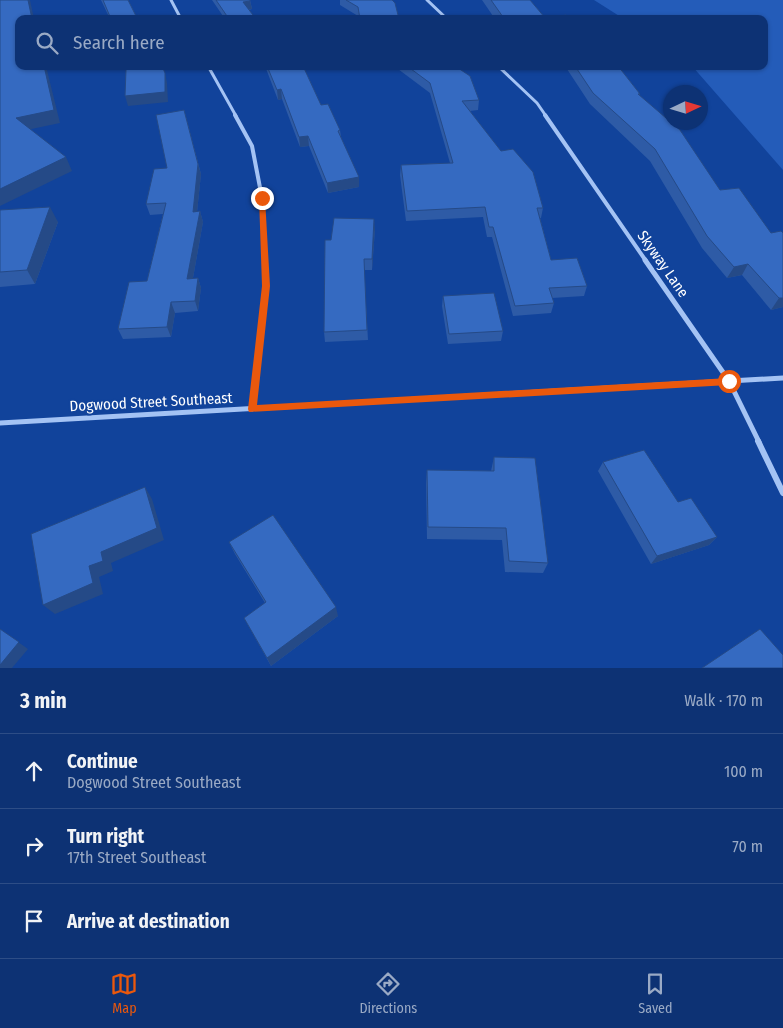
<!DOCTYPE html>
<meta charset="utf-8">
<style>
:root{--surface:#0d3274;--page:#1b3e7c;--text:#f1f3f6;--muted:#9aaac5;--line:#2d4d86;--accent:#ea580c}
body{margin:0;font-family:"Fira Sans Condensed",sans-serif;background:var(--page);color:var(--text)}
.compass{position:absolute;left:663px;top:85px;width:45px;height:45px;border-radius:50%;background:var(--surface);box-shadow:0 1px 4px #0004;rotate:86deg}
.stop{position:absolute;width:15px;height:15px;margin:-11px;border:4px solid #ea580c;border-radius:50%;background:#fff}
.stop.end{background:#ea580c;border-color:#fff;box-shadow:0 1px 5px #0008}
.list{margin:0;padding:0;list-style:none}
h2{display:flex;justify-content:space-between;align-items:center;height:65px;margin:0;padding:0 20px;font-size:21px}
h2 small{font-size:16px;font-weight:400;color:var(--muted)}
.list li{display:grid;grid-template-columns:32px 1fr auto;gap:15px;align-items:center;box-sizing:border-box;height:75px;padding:0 20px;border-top:1px solid var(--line)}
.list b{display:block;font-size:19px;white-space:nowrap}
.list p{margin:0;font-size:16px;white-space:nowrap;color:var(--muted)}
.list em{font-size:16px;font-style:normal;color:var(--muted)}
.icon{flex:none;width:28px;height:28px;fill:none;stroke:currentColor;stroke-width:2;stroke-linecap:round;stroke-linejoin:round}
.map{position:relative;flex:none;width:783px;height:668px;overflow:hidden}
.search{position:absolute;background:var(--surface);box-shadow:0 1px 4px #0004;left:15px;right:15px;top:15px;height:55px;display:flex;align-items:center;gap:12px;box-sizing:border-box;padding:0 18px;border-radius:10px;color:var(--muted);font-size:19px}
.sheet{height:290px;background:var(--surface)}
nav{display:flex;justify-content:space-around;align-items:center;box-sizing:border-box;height:70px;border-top:1px solid var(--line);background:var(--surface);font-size:14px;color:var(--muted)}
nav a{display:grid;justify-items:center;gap:2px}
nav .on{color:var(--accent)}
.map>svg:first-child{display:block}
</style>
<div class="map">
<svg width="783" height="668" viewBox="0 0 783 668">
<rect width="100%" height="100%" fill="#11439b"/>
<!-- green -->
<path fill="#245cb9" d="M594 0H783V170L692 66H764V19H624Z"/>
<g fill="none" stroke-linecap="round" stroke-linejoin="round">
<!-- minor-far3 -->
<path stroke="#a4c3f4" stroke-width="3" d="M171 0 181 19
M427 0 447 19
M208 66 236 116
M498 66 537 103 546 116"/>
<!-- minor-far2 -->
<path stroke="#a4c3f4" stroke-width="4" d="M235 115 252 146 262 198 265 261
M545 115 646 261"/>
<!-- minor-far1 -->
<path stroke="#a4c3f4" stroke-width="5" d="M645 260 729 381 759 442
M252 409 266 286 265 260
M0 423 783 378"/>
<!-- minor -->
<path stroke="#a4c3f4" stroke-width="6" d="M758 441 783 493"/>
</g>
<!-- wall -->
<path fill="#2e5ba6" d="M101 0H128L136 16 140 19H110Z
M212 0H250L252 9 249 10 256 19H225Z
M340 0H392L399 19H359L358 16 340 5Z
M482 0H530L546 19H495Z
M265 66H303L321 105 340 130 341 137 359 187 328 193 309 146 300 147 282 99 278 100Z
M394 66H455L479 100 478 110 470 111 543 208 541 218H540L551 260 587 286 584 296 552 298 554 303 551 313 513 316 492 237H487L483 217 406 221 400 175 401 165 450 163 430 93Z
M565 66H618L640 94 639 96 720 190 739 188 783 307 771 310 742 275 727 278 702 248 650 161 590 104Z
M184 110 201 174 197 212 200 211 203 222 193 278H198L201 288 198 311 175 313 171 337 123 339 118 329 147 281 163 214 150 215 146 204 167 168Z
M0 210 58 222 35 284 0 287Z
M375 229 372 270H364L368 340 325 342 324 332Z
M443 296 503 331 501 341 448 344 442 306Z
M494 457 548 563 543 573 505 572 502 540 427 539 426 483 427 470 491 471Z
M603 462 678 502 717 537 709 545 651 564 598 471Z
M229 542 338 616 271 666 244 618 265 603 235 554Z"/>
<!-- shaded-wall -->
<path fill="#254a87" d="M28 0H30L34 19H32Z
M250 1 252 9 244 10 243 2Z
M513 16V19H502L503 17Z
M44 66H46L60 123 22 131 16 118Z
M165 73 167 83 168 102 128 106 125 96Z
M281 89 282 99 278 100 277 90Z
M308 136 309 146 300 147 299 137Z
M66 157 72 171 0 206V189Z
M198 164 201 174 196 222 193 212Z
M359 177V187L328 193 327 183Z
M50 207 58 222 35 284 27 270Z
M200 211 203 222 191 289 187 279Z
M374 219 375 229 372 270V259Z
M748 264 742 275 727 278 734 267Z
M198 278 201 288 198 311 195 301Z
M779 298H783V307L771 310Z
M171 302 175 313 171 337 167 327Z
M145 487 152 499 164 540 111 563 113 571 99 577 103 594 55 614 43 605 89 566 101 552Z
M717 537 709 545 651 564 657 556Z
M336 607 338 616 271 666 267 658Z
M0 629 28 649 12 668H0Z"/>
<!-- building -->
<path fill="#356ac1" stroke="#254a87" d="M0 0H28L32 19H19V66H44L54 110 16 118 66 157 0 189Z
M103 0H128L136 16 139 15 140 19H111Z
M216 0H250V1L243 2 256 19H229Z
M346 0H392L395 3 399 19H360L358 7Z
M491 0H530L546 19H517L513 16 503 17Z
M566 15 571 19H546Z
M125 66H162L165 73V92L125 96 126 70Z
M267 66H303L321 105 328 104 340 130 338 131 359 177 327 183 308 136 299 137 281 89 277 90Z
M407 66H455L470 76 479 100 462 101 501 151 513 149 533 172 543 208H537L551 260 577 258 587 286 549 288 554 303 515 306 493 227H489L485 207 407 211 401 165 453 163 430 83Z
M575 66H618L640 94H638L680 130 720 190 739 188 771 233 781 231 783 233V298H779L748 264 734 267 707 236 655 149 593 93Z
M184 110 198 164 193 212 200 211 187 279 198 278 195 301 171 302 167 327 118 329 129 282 147 281 166 203 146 204 154 169 167 168 156 115Z
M50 207 27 270 0 272V210Z
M334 218 374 219 372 259H364L367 330 324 332 325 240H331Z
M494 293 503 331 449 334 443 296Z
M644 450 678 502 691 498 717 537 657 556 603 462Z
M494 457 535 458 548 563 509 561 506 528 428 527 427 470 494 471Z
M145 487 157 528 101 552 103 561 89 566 93 583 43 605 31 534Z
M273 515 336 607 267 658 244 618 266 602 229 542Z
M0 629 19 642 0 665Z
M760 629 783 655V668H702Z"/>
<!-- route -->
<path fill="#ea580c" d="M259 197 265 198 270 286 257 405 729 378 733 381 729 385 249 412 248 409 262 286Z"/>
<g text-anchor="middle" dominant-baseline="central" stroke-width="4" stroke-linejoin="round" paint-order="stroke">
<!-- street labels -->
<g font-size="15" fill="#fff" stroke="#11439b">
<text transform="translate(663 264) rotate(55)">Skyway Lane</text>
<text transform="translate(151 402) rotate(-3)">Dogwood Street Southeast</text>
</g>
</g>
</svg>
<svg class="compass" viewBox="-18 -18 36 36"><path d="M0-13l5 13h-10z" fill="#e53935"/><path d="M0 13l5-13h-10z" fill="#9aaac5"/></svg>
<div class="stop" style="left:729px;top:381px"></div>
<div class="stop end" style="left:262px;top:198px"></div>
<div class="search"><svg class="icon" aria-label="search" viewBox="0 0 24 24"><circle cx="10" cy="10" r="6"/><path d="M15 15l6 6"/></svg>Search here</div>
</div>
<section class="sheet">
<h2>3 min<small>Walk · 170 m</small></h2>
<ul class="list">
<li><svg class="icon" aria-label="ahead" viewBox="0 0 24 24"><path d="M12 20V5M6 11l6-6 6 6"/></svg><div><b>Continue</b><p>Dogwood Street Southeast</p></div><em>100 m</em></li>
<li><svg class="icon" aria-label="right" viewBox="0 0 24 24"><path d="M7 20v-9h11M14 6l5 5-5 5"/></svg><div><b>Turn right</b><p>17th Street Southeast</p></div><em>70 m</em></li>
<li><svg class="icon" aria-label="arrive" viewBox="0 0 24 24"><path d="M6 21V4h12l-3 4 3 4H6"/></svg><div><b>Arrive at destination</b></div></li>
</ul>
</section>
<nav>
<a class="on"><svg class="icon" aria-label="map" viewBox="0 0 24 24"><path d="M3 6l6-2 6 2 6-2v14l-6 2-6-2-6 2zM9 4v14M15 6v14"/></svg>Map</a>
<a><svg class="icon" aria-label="directions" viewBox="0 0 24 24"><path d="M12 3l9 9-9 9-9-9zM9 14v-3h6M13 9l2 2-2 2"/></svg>Directions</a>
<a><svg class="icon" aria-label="saved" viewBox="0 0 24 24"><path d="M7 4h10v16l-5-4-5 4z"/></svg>Saved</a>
</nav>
